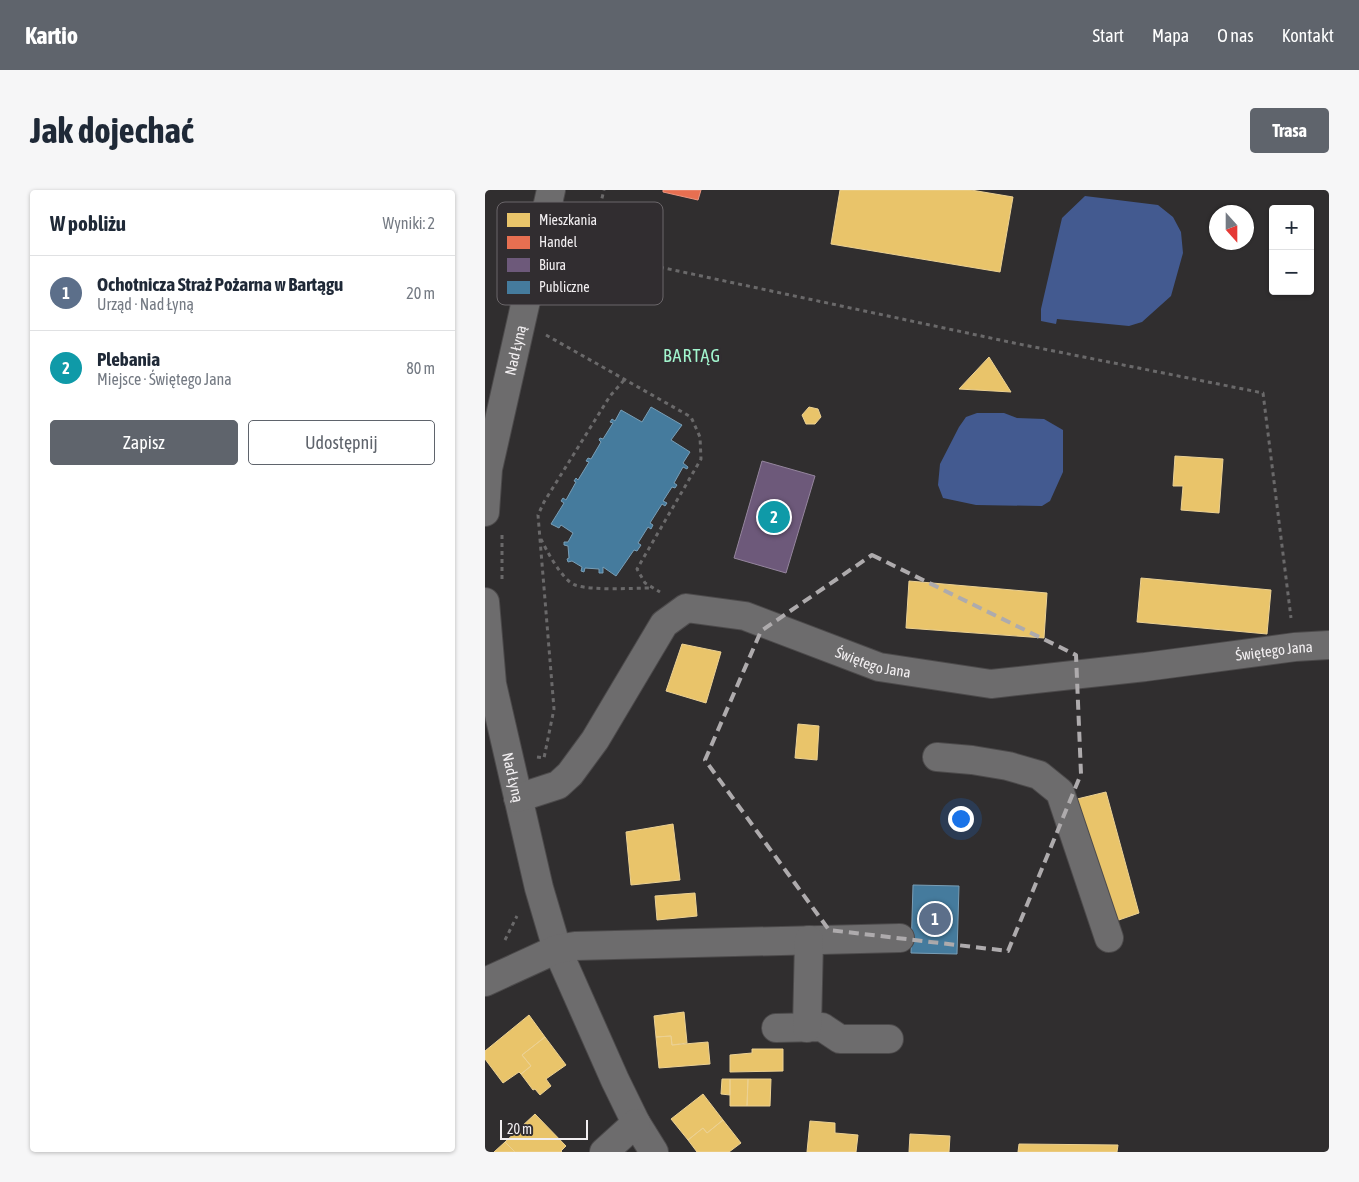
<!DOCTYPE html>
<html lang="pl">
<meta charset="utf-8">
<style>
:root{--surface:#fff;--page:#f6f6f7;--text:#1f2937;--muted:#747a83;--line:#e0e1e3;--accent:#5f646c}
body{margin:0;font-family:"Asap Condensed",sans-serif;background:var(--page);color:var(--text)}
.controls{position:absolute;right:15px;top:15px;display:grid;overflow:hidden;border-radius:5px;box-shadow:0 1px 4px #0004}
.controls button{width:45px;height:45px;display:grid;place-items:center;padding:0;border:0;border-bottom:1px solid var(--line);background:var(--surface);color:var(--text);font:25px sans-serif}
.compass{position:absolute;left:724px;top:15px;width:45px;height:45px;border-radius:50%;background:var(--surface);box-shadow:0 1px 4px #0004;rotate:159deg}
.scale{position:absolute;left:15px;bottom:12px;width:88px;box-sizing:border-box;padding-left:5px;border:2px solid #f2eff1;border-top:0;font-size:14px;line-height:18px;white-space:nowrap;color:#f2eff1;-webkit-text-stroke:4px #312d30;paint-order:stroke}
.you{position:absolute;left:475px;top:628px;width:18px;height:18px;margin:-12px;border:4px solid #fff;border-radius:50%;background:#1a73e8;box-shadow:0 0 0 8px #1a73e833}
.badge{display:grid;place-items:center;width:32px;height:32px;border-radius:50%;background:var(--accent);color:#fff;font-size:16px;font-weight:700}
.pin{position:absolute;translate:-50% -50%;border:2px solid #fff;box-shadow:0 1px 5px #0006}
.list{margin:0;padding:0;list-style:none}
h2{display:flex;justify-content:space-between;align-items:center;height:65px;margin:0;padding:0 20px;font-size:21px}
h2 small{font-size:16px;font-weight:400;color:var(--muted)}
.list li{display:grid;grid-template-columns:32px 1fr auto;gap:15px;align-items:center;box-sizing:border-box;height:75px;padding:0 20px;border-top:1px solid var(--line)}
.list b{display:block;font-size:19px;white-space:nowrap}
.list p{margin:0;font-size:16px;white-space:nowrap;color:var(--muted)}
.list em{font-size:16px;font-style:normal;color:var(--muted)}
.actions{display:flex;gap:10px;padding:15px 20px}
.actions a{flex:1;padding:11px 0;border:1px solid var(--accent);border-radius:5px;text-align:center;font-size:18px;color:var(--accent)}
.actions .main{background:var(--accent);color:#fff}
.map{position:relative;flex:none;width:844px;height:962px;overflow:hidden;border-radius:5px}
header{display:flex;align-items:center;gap:30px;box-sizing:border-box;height:70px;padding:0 25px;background:var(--accent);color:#fff}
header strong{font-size:24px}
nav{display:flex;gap:28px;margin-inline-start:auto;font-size:18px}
.intro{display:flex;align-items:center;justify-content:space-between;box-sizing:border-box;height:120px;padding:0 30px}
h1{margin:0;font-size:35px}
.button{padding:12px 22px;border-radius:5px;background:var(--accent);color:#fff;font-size:18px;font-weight:700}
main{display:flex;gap:30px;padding:0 30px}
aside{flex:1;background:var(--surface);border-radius:5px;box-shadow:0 1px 4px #0004}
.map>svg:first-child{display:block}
</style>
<header>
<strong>Kartio</strong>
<nav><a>Start</a><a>Mapa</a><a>O nas</a><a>Kontakt</a></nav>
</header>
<div class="intro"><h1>Jak dojechać</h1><a class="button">Trasa</a></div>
<main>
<aside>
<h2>W pobliżu<small>Wyniki: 2</small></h2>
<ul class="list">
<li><span class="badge" style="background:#5c6f8a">1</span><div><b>Ochotnicza Straż Pożarna w Bartągu</b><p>Urząd · Nad Łyną</p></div><em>20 m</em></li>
<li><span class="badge" style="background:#0f9aa8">2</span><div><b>Plebania</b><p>Miejsce · Świętego Jana</p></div><em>80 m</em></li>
</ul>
<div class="actions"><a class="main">Zapisz</a><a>Udostępnij</a></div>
</aside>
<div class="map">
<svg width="844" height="962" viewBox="0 0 844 962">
<rect width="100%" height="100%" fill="#302e2f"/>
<!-- water -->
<path fill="#435a90" d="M600 6 673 15 688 27 696 42 698 63 686 106 657 132 644 136 572 129 571 134 556 131V119L577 28Z
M492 223H519L532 228 559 229 578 240V282L565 311 557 316 491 315 458 308 453 295 455 274 474 237 481 227Z"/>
<!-- homes -->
<path fill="#e9c46a" stroke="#ecd192" d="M355 0H486L528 7 515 82 346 54Z
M504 167 526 202 474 199Z
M324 217 333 219 336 227 330 234H321L317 225Z
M690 266 738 269 734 323 696 320 698 296H688Z
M656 388 786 400 782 444 652 432Z
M424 391 562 403 559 448 421 438Z
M197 454 236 462 221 513 181 501Z
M313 534 334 536 332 570 310 568Z
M621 602 654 723 628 732 592 609Z
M188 634 195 690 146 695 141 642Z
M210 703 212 726 172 730 170 706Z
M199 822 202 853 187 855 186 846 171 847 169 826Z
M44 825 60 847 37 865 46 876 36 884 34 882 18 893 0 869V861Z
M186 846 187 855 223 852 225 874 174 878 171 847Z
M60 847 81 875 61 889 66 896 55 905 50 899 48 900 36 884 46 876 37 865Z
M267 859H298V881L245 882V865L267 863Z
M237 889H245V905L236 904Z
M245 889H263L262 916H245Z
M263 889H286L285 916H262Z
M218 904 238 930 222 943 218 938 203 950 186 929Z
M50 924 81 956 76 961 77 962H30L20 952Z
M238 930 256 953 244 962H212L203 950 218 938 222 943Z
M325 931 350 933V943L373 945 371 962H322Z
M425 944 465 946 464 962H424Z
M20 952 30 962H9Z
M534 954 633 955 632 962H533Z"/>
<!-- shops -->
<path fill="#e76f51" stroke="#ea9581" d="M178 0H216L213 10 178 2Z"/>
<!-- offices -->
<path fill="#6d597a" stroke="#95869e" d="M277 271 330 286 301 383 249 368Z"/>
<!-- public -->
<path fill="#457b9d" stroke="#799eb6" d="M166 217 197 235 186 250 205 262 198 273 203 277 202 279 198 277 189 293 192 295 190 298 187 297 178 311 182 313 180 316 177 314 165 333 168 335 166 339 163 337 153 353 156 355 152 361 149 360 131 386 118 377V383H114V379L100 378 99 382 96 381 97 377 87 371 83 372 82 369 84 368 83 356 79 355V352H83L88 343 76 335 74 338 66 334 79 313 76 311 78 308 81 310 91 292 89 291 91 288 93 290 104 272 101 271 103 268 106 269 116 252 114 250 115 248 118 249 128 233 125 232 127 229 130 231 136 220 157 232Z
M428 695 474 696 472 764 426 763Z"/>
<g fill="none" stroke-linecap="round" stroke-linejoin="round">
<!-- minor casing -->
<g stroke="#4c4a4b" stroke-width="30">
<g id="minor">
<path id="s1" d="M0 322 3 279 66 0"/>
<path id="s2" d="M0 412 7 494 54 698 72 759 130 890 151 933 169 962"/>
<path d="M452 567 487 570 523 576 554 585 575 602 624 748"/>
<path id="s3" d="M33 608 73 595 85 584 110 550 179 434 201 418 260 426 394 477 506 494 660 477 810 457 844 455"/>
<path d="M0 792 72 759 90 756 415 748"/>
<path d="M291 838 337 837 355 849H404"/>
<path d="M322 838 324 750"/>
<path d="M119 962 151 933"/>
</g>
</g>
<!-- path -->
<path stroke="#6a696a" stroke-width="3" stroke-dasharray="4 4" stroke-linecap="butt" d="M81 57 529 153 778 203 806 428
M80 69 101 73 119 0
M61 145 206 227 215 247 216 269 152 379 160 393 175 402
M56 349C61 360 78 391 90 395 108 401 148 398 168 398
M17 389V345
M52 567 59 568 69 519 53 325 59 312 125 206 140 189
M20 750 32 726"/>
<!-- minor -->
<use href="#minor" stroke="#6d6c6d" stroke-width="28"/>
</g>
<!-- marked area -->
<path fill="none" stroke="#aeabad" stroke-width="4" stroke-dasharray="10 6" stroke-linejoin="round" d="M387 365 591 465 596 584 523 761 344 740 220 570 276 441Z"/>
<g text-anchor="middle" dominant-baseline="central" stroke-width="5" stroke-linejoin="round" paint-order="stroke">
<!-- street labels -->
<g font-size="15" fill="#f2eff1" stroke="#312d30">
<text stroke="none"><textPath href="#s1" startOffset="165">Nad Łyną</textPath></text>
<text stroke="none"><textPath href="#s3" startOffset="864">Świętego Jana</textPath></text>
<text stroke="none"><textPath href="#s3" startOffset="459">Świętego Jana</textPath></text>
<text stroke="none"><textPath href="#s2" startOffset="178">Nad Łyną</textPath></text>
</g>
<!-- quarter labels -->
<g font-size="18" letter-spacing="1" fill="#a2f6ce" stroke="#312d30">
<text x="207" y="165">BARTĄG</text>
</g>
</g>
<!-- legend -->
<rect x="12" y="12" width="166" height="103" rx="8" fill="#312d30" stroke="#6b676a" stroke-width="1"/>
<rect x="22" y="23" width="23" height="14" fill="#e9c46a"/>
<rect x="22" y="46" width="23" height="13" fill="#e76f51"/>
<rect x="22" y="68" width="23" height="14" fill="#6d597a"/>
<rect x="22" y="91" width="23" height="13" fill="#457b9d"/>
<g font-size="14" fill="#f2eff1">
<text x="54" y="35">Mieszkania</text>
<text x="54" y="57">Handel</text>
<text x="54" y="80">Biura</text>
<text x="54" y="102">Publiczne</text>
</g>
</svg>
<div class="controls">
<button>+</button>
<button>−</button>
</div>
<svg class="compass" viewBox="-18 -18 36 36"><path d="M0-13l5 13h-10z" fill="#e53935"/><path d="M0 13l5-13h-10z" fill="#747a83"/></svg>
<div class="scale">20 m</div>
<div class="you"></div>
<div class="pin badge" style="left:450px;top:729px;background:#5c6f8a">1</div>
<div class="pin badge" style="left:289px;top:327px;background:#0f9aa8">2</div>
</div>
</main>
